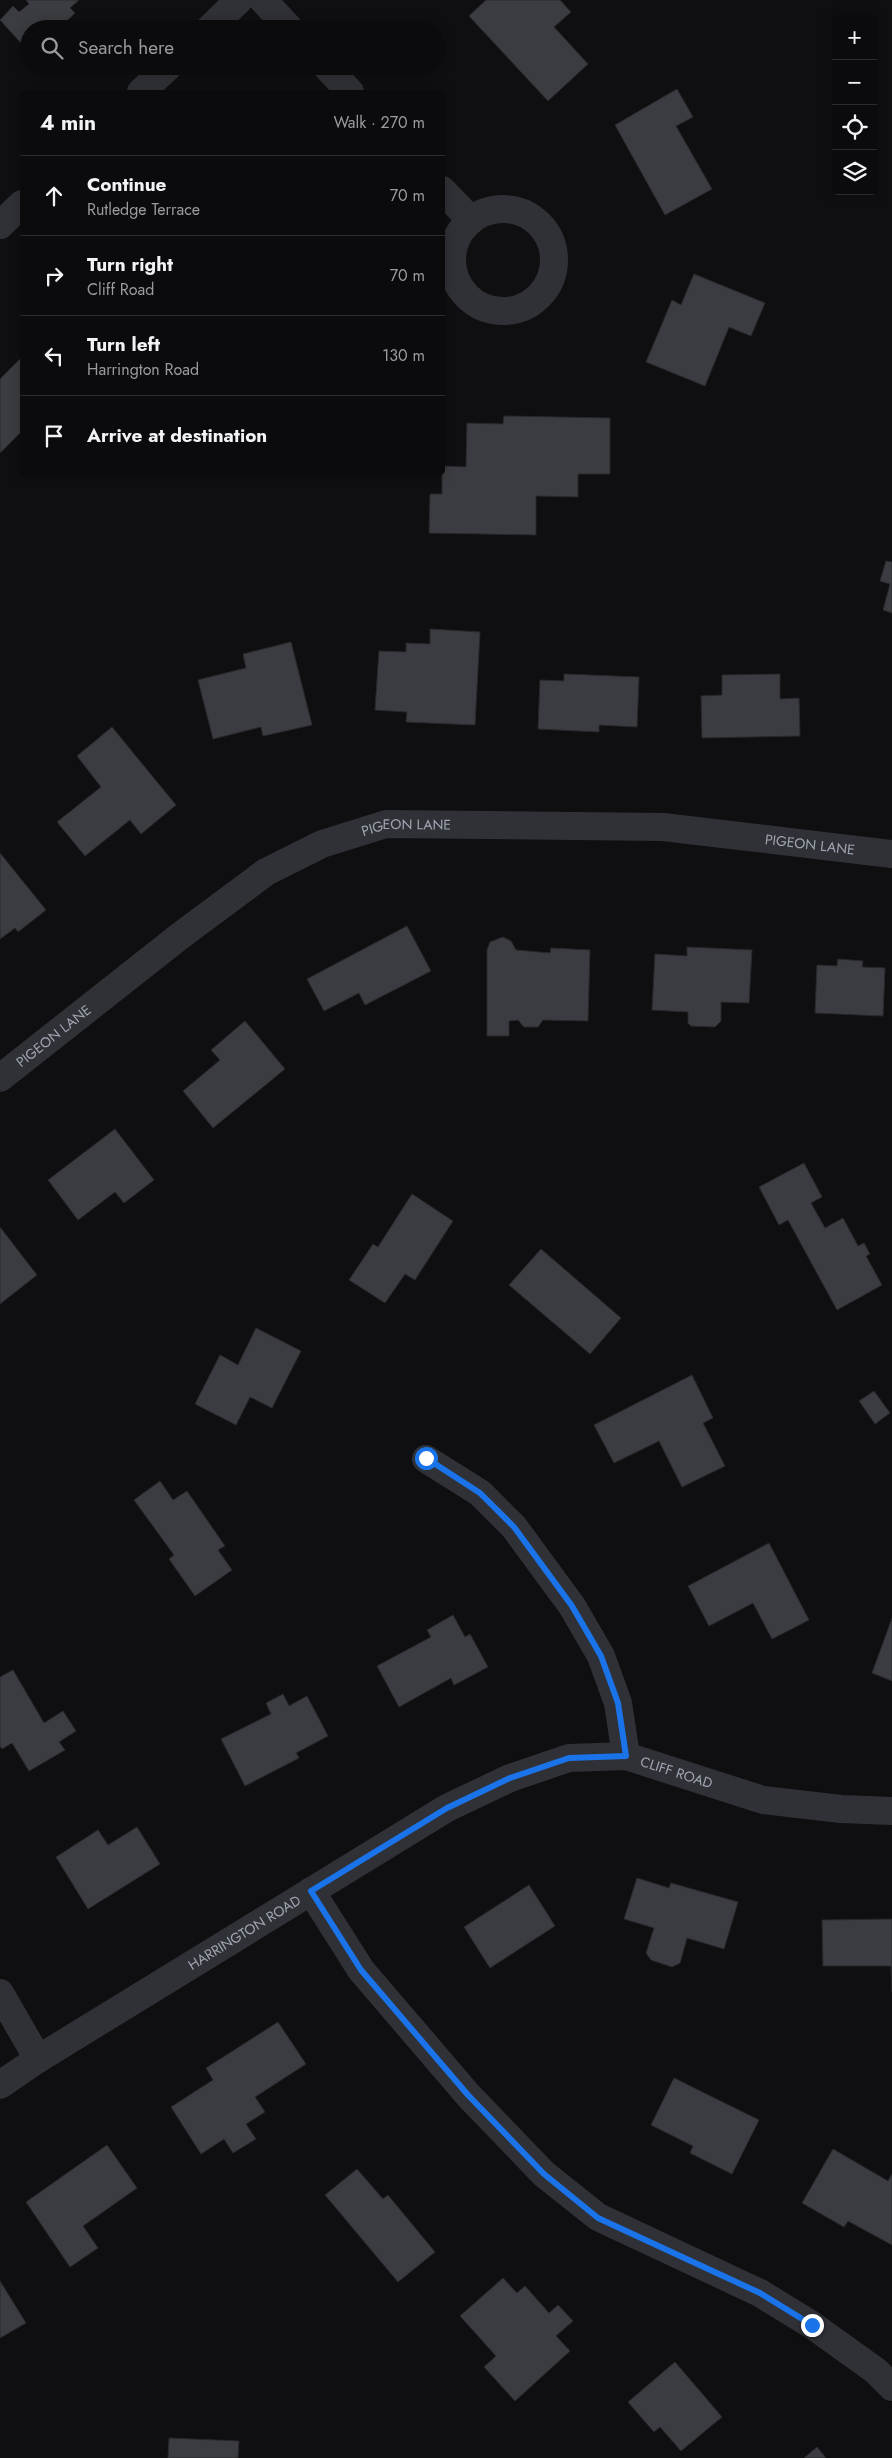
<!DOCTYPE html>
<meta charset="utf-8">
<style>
:root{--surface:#0b0b0d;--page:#141416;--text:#f1f3f6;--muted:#9a9b9d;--line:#2b2b2e}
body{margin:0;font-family:Jost,sans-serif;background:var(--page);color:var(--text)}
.controls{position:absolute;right:15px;top:15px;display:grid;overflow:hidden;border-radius:5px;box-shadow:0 2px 12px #0003}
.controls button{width:45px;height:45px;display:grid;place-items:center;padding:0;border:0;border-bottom:1px solid var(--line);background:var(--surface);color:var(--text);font:25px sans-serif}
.stop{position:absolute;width:15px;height:15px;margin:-11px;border:4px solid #1a73e8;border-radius:50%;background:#fff}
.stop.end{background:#1a73e8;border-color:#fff;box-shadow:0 1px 5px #0008}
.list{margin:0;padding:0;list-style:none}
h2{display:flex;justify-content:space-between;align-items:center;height:65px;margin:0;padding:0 20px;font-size:21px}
h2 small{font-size:16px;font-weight:400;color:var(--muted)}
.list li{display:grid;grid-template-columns:32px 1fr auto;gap:15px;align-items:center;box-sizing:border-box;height:80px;padding:0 20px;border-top:1px solid var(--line)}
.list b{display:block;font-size:19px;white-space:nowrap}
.list p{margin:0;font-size:16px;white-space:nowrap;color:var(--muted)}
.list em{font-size:16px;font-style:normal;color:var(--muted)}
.icon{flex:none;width:28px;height:28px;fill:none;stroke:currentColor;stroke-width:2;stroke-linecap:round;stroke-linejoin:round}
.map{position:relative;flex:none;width:892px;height:2458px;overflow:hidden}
.search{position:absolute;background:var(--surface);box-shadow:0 2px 12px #0003;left:20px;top:20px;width:425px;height:55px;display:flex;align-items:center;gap:12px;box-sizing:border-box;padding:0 18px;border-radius:28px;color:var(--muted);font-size:19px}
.panel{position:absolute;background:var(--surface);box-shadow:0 2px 12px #0003;left:20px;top:90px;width:425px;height:385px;border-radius:5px}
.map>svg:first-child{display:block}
</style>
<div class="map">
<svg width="892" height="2458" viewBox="0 0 892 2458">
<rect width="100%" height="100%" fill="#0f0f11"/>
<!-- building -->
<path fill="#3b3c41" stroke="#29292d" d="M26 0H79L70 8 75 13 58 29H29V52L0 20 13 6 19 12 29 4Z
M486 0H560L571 12 554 27 588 64 548 101 469 16Z
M677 89 693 117 676 126 712 189 665 215 615 125Z
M694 274 765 303 751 336 729 327 705 386 646 362 672 300 681 305Z
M22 357V431L0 453V379Z
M504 416 610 418V474H578V497L536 496V535L429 533 430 494H442V466L466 467 467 423 503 424Z
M886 561 892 562V613L883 610 890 584 880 581Z
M430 629 480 632 475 725 406 722 407 712 375 710 379 651 406 652V643L430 644Z
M291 642 312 725 263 736 261 727 213 739 198 680 246 668 243 654Z
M564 674 639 677 637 727 599 725V732L538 729 540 680 564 681Z
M780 674V699L799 698 800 736 702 738 701 696 722 695V675Z
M112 727 176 805 141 834 130 820 85 856 57 822 101 787 77 756Z
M0 853 46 910 18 932 15 928 0 939Z
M407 926 431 971 365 1005 359 993 324 1011 307 979Z
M503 937 511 941 516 950 550 953 551 948 590 950 588 1021 543 1020 538 1027H524L518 1020 509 1021V1036H487V950L490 942Z
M687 947 752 950 749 1003 721 1002V1021L715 1027 691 1026 688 1023V1012L652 1010 655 954 687 956Z
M838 959 863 961 862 967 885 968 883 1016 815 1013 817 965 837 966Z
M245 1021 285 1069 213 1128 183 1091 220 1060 211 1050Z
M115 1129 154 1180 124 1203 115 1192 78 1220 48 1180Z
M804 1163 822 1197 811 1203 825 1228 843 1218 858 1246 864 1243 870 1254 866 1256 882 1285 837 1310 788 1220 779 1225 759 1187Z
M412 1194 453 1221 415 1280 405 1274 385 1303 349 1280 373 1244 378 1247Z
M0 1227 37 1275 0 1304Z
M541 1249 621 1318 590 1354 509 1285Z
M256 1328 301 1351 272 1408 250 1397 236 1425 195 1404 220 1355 238 1365Z
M692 1375 713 1418 703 1423 725 1466 682 1487 659 1441 614 1463 594 1425Z
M874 1391 890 1413 875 1424 859 1401Z
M160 1481 173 1500 187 1491 225 1546 218 1550 232 1570 195 1596 169 1559 174 1555 134 1500Z
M769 1543 809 1620 772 1639 753 1603 709 1626 688 1586Z
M453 1615 465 1637 470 1634 488 1667 454 1685 451 1678 399 1707 377 1666 431 1637 427 1630Z
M892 1618V1681L872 1673Z
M13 1670 44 1723 63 1711 76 1731 59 1742 65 1750 29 1771 12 1743 2 1749 0 1746V1677Z
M283 1694 289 1706 307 1696 328 1736 296 1753 299 1758 245 1786 221 1739 271 1714 266 1703Z
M137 1827 160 1864 88 1909 56 1857 98 1830 108 1845Z
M637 1878 669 1888 671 1883 738 1902 724 1949 687 1938 680 1963 672 1967 651 1960 646 1953 654 1928 624 1919Z
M529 1885 555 1926 490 1968 464 1927Z
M892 1919V1992L891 1966H823L822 1920Z
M278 2022 306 2064 255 2097 265 2112 246 2124 256 2139 233 2153 224 2139 201 2154 171 2107 213 2080 206 2068Z
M674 2078 759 2120 732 2174 690 2153 693 2146 651 2125Z
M107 2145 137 2188 83 2226 98 2248 70 2267 26 2202Z
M833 2149 888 2181 892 2174V2245L848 2221 844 2227 802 2203Z
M357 2169 383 2199 388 2195 435 2252 398 2282 325 2195Z
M503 2278 517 2293 525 2286 549 2313 558 2305 573 2321 556 2336 570 2351 515 2401 484 2367 496 2356 460 2316Z
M0 2281 26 2323 0 2338Z
M675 2362 722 2417 681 2451 660 2427 654 2432 628 2402Z
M169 2438 239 2441 238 2458H168Z
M817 2447 826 2458H804Z"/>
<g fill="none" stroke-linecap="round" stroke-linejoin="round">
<!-- street -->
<g stroke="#303136" stroke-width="28">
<path d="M263 0 290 29"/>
<path d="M209 29 239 0"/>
<path d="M326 66 350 92"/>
<path d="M141 92 169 66"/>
<path d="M442 190 471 220"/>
<circle cx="503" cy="260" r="51"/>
<path d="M0 225 22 204"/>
<path id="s1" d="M0 1078 180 936 266 872 322 844 386 824 663 827 892 854"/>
<path d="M426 1459 480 1493 514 1527 572 1606 601 1656 618 1703 626 1756"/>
<path d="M311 1891 361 1970 468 2095 544 2174 598 2217 760 2293 812 2325 876 2371 892 2387"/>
<path d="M0 1993 38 2059"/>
<path id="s2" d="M0 2085 38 2059 447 1808 510 1778 569 1758 626 1756 763 1800 841 1809 892 1811"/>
</g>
</g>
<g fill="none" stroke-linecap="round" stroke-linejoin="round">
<!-- route -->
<path stroke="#1a73e8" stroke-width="6" d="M426 1458 480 1493 514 1527 572 1606 601 1656 618 1703 626 1756 569 1758 510 1778 447 1808 311 1891 361 1970 468 2095 544 2174 598 2218 760 2293 812 2325"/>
</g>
<g text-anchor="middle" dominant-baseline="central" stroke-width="4" stroke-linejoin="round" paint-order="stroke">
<!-- street labels -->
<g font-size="14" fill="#9fa6b3" stroke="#0a0a0c">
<text stroke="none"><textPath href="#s1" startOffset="486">PIGEON LANE</textPath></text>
<text stroke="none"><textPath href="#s1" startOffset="891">PIGEON LANE</textPath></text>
<text stroke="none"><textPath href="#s1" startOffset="68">PIGEON LANE</textPath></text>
<text stroke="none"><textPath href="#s2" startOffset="768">CLIFF ROAD</textPath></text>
<text stroke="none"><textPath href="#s2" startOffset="288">HARRINGTON ROAD</textPath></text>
</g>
</g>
</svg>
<div class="controls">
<button>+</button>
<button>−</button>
<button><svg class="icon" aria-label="locate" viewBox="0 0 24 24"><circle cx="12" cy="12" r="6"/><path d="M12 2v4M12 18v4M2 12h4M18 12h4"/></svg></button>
<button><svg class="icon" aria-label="layers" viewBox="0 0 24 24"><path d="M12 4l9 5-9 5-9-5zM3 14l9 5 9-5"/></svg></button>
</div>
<div class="stop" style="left:426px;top:1458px"></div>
<div class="stop end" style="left:812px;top:2325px"></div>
<div class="search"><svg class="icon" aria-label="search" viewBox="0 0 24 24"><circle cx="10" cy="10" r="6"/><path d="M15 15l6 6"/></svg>Search here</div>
<section class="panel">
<h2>4 min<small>Walk · 270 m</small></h2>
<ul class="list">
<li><svg class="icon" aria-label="ahead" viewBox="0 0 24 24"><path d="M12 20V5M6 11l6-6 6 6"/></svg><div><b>Continue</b><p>Rutledge Terrace</p></div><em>70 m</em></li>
<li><svg class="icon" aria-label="right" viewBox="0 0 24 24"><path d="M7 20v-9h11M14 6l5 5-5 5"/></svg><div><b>Turn right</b><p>Cliff Road</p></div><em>70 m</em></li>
<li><svg class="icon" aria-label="left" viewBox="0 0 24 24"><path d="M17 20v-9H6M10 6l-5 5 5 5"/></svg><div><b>Turn left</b><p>Harrington Road</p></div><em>130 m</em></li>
<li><svg class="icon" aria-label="arrive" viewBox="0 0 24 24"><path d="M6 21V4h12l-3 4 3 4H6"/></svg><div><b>Arrive at destination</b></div></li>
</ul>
</section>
</div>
